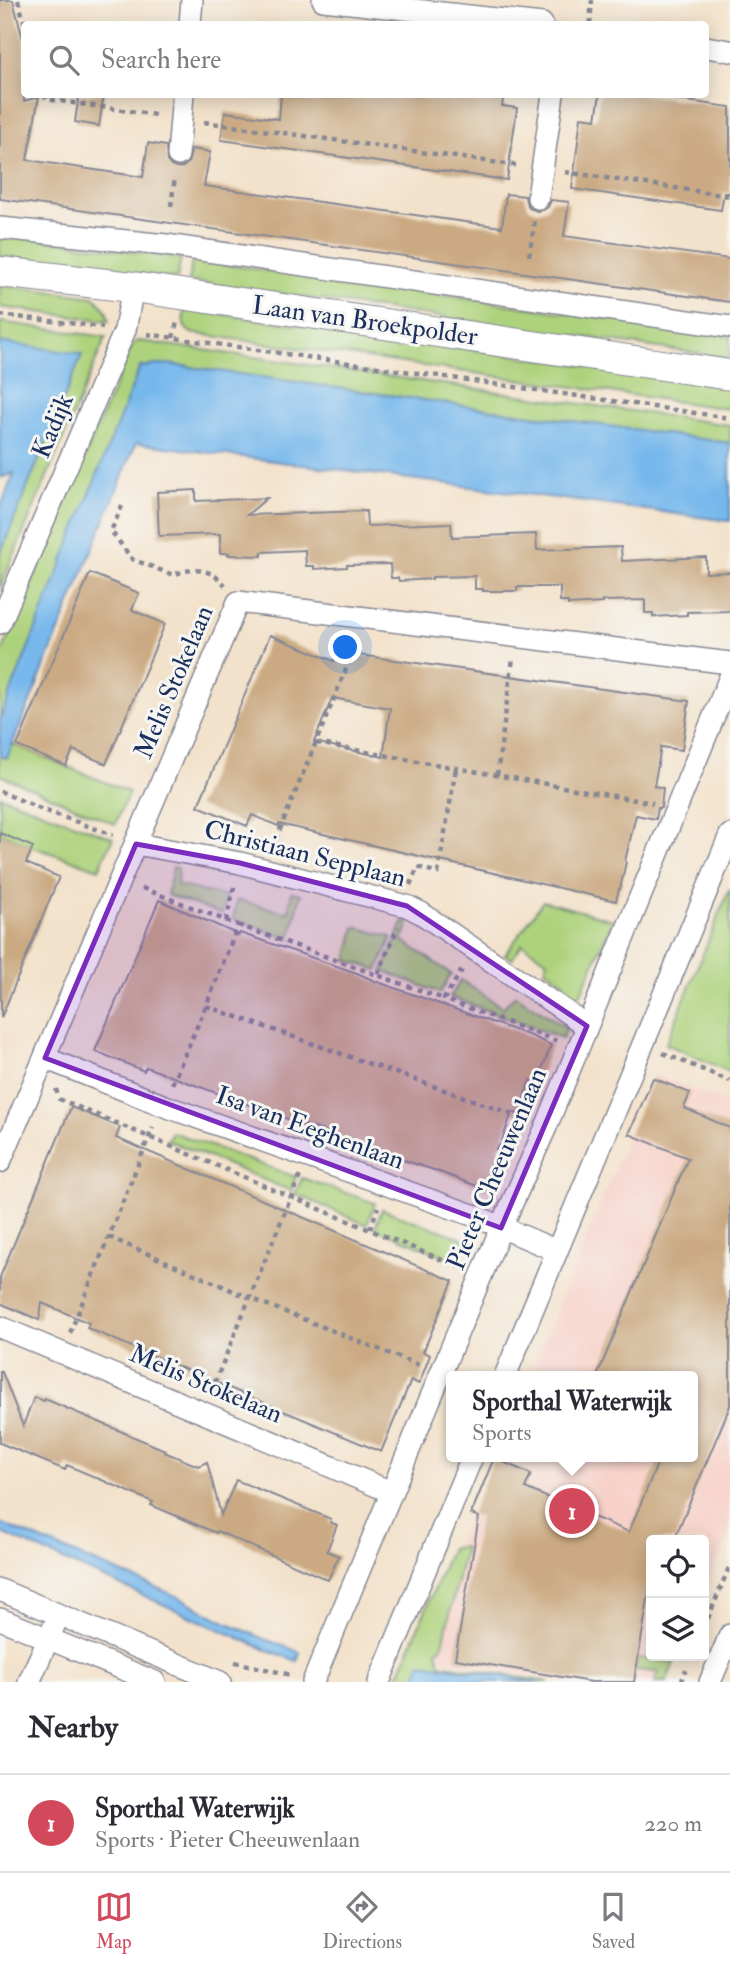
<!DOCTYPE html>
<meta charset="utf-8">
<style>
:root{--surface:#fff;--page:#f7f7f7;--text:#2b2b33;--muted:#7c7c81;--line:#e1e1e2;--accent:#d1495b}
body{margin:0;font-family:"IM FELL Double Pica",serif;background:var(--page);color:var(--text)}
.controls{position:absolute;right:21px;bottom:21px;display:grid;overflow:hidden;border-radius:7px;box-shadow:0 4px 18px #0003}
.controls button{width:63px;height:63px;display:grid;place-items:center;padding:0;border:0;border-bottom:2px solid var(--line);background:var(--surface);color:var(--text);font:35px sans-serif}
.you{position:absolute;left:346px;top:648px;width:24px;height:24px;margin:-18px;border:5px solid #fff;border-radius:50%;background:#1a73e8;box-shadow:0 0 0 10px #1a73e833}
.badge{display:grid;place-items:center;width:46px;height:46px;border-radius:50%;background:var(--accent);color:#fff;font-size:23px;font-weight:700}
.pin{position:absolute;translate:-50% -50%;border:4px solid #fff;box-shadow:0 2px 7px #0006}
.popup{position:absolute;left:446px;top:1371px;width:252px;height:91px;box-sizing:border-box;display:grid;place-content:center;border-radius:7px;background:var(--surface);filter:drop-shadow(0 2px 5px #0005);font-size:23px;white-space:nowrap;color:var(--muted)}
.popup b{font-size:26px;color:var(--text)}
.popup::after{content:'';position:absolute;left:50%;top:100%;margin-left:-14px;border:14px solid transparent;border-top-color:var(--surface)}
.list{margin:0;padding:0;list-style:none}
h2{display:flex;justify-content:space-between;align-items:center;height:91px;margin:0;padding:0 28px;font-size:30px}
h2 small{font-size:23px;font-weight:400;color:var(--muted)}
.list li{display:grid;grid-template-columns:46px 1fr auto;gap:21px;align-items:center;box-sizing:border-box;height:98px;padding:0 28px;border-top:2px solid var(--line)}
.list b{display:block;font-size:26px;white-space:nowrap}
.list p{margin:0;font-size:23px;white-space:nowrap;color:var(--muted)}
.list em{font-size:23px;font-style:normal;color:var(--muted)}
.icon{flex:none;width:38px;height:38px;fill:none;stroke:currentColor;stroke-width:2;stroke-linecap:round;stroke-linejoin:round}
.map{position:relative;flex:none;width:730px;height:1682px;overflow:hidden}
.search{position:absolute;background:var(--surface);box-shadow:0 4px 18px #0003;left:21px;right:21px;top:21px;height:77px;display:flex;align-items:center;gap:18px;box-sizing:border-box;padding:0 24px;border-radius:7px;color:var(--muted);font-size:26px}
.sheet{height:189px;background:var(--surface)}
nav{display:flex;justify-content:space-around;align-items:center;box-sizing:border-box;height:98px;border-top:2px solid var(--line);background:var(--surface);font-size:19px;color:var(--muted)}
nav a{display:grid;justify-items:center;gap:4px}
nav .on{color:var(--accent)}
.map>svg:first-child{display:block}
</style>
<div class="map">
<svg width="730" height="1682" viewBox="0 0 730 1682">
<rect width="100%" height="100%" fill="#f6f6f2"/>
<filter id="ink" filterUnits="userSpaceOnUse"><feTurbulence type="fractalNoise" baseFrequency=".0143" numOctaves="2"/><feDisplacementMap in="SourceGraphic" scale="14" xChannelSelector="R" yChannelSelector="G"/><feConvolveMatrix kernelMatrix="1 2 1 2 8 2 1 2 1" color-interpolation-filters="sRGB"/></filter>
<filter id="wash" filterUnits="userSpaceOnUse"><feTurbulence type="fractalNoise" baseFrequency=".00686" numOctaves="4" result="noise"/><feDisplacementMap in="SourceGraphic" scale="28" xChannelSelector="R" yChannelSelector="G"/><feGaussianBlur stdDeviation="1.57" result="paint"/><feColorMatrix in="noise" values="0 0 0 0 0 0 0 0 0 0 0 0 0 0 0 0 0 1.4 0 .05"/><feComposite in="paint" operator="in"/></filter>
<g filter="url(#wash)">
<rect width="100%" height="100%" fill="#f3e2cb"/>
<!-- built -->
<path fill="#f7d1c8" d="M654 1074 730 1104V1531L704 1593V1540H651V1656H677L666 1682H570L411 1655 495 1457H693V1376H529Z"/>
<!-- green -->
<path fill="#add27c" stroke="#64806d" stroke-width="2" d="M0 234 181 258 177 279 0 256Z
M192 260 730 336V358L189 281Z
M0 285 94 297 106 310 109 321 0 307Z
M185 309 730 386V409L191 333C181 326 183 320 185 309Z
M0 322 106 337 0 588V554L82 355 0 342Z
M140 341 730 425V443L168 364 0 719V657L130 350 135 342Z
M12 744 129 792 115 824 0 775V756L7 758Z
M0 796 113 838 99 869 33 847 0 833Z
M173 867 178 868 177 885 226 897 222 914 167 895Z
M730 888V1072L666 1044Z
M292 892 301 894 290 939 233 919 237 900 288 913Z
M543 901 613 920 580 995 570 996 560 992 564 982 545 969 548 961 522 944 512 959 505 955Z
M404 921 409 924 402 940 451 974 440 993 383 971Z
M355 927 392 937 378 970 347 960Z
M461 980 503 1008 515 995 567 1028 562 1038 450 997Z
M172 1132 296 1177 291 1191 167 1140Z
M302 1178 375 1203 367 1225 295 1194Z
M382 1209 467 1240 459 1262 375 1228Z
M465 1547 443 1644 437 1651 440 1664 549 1682H536L421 1663 414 1682H396L451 1548Z
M638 1658 674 1663 666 1682H655L659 1672 636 1670Z"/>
<!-- water -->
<path fill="#77b8ec" stroke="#4974a5" stroke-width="2" d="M0 342 82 354 0 554V509L14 473 0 478Z
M168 364 730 443V521L136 443 7 758 0 756V719L140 367Z
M0 1523 179 1597 221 1620 262 1638 300 1652 297 1661 264 1649 0 1532Z
M421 1663 536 1682H414Z"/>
<g id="blocks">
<!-- building -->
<path fill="#cbaa83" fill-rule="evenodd" d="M0 0H13L24 43V101L39 97 27 160 143 177 148 143 166 146 167 161 171 166 176 168 183 167 188 163 192 149 210 152 204 186 502 227 506 194 525 196 526 202 529 208 537 211 543 210 548 207 551 200 569 202 564 236 730 259V302L0 199Z
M79 94H104L99 126 75 122Z
M281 94H504L502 106 517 108 507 180 221 140 225 112 279 119Z
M600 94H638L730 107V193H724L721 210 572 189 581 117 596 119Z
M196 490V501L267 498 247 515 366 511 367 526 451 523 452 537 536 534 537 550 621 547 622 561 706 557V573L730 572V611L687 612V615L653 617V613H645V600L602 601V603L568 605V602H560V587H517V591H483V589H475V576L432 577V579L399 581 398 578H391L390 564 347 565V567L314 569V566H306L305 550 262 552V556L228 555 229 553H220V534L159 536 157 492Z
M90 573 139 593 132 610 165 624 106 764 73 750 66 766 17 746Z
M270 635 334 661 338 652 689 701 682 750 661 747 654 786 663 788 661 808H658L656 819 636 815 625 861 626 862 620 889H619L616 901 279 824 278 826 252 815 247 826 198 806ZM332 698 390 708 383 757 314 742Z
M0 833 33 847 26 863 59 877 1 1018Z
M159 900 239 935 240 933 357 973 375 981 531 1036 551 1045 537 1083 530 1080 518 1114 512 1112 501 1144 496 1149 507 1153 493 1192 434 1170 336 1138 337 1135 301 1124 146 1067 144 1071 95 1051Z
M653 1078 690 1093 684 1108 730 1128V1406L674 1540H651V1582L634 1682H591L455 1659 479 1517 471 1514 494 1458 531 1474 525 1488 629 1532 660 1457H693V1376H597L688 1158 629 1134Z
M71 1107 120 1127 116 1138 453 1281 423 1352 430 1355 419 1384 411 1380 381 1452 87 1328 89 1323 42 1303 39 1320 0 1303V1277Z
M0 1372H2L23 1426 34 1397 44 1401 45 1399 165 1450 164 1452 198 1466 207 1462 221 1515 236 1480 331 1519 330 1522 337 1525 327 1551 339 1556 328 1580 217 1531 216 1533 151 1505 153 1502 67 1465 65 1470 0 1443Z"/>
</g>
</g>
<g filter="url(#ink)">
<use href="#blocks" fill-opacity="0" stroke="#878894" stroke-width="2"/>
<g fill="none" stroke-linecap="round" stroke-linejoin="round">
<!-- street casing -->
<g stroke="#878894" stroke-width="24">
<path id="street" d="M323 0 542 24
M190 24 192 0
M706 47 730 51
M178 155 183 94
M538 198 553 94
M0 228 166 245 730 327
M0 623 125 330 133 287
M136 844 240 863 407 906 421 913 587 1026
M45 1058 162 1105 478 1217 557 1251
M0 1162 238 602 730 663
M0 1327 391 1492
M505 1376 730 835
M0 1590 220 1682
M0 1619 155 1682
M29 1682 54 1626
M313 1682 501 1228 546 1127 730 677
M379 1682 472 1457
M710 1682 730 1635"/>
</g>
<!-- secondary casing -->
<g stroke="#878894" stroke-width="32">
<path id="secondary" d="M0 272 133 287 730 375"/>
</g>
<!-- path -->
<path stroke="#878894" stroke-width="4.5" stroke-dasharray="5 5" stroke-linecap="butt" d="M18 0 25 24
M590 24 592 0
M45 94 46 99 157 115
M204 122 521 166
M565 172 730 196
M171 206 175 177
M529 256 535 220
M0 315 103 327
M147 334 730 418
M173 338 177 322
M122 506 111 531 132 559 173 575C193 567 211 568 225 585
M316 743 653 803
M497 775 513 658
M0 791 38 808 113 835
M272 849 358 640
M410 885 418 867 438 873 456 768
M142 888 238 925 206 1006 172 1084
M226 921 235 884
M238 925 444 999
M462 970 444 999 557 1041
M378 974 398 927
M206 1006 526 1119
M663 1053 730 1081
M56 1089 59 1099 291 1197 300 1176
M370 1229 378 1207
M109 1237 250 1298 421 1366
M70 1333 153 1127
M211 1392 291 1197 459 1267
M704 1628 730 1565
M235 1662 291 1675
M681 1682 686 1670"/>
<!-- street -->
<use href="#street" stroke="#fff" stroke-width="21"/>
<!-- secondary -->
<use href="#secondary" stroke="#fff" stroke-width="30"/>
</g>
</g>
<!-- marked area -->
<path fill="#7b2cbf" fill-opacity="0.2" stroke="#7b2cbf" stroke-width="5" stroke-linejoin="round" d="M136 844 240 863 407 906 587 1026 501 1228 45 1058Z"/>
<g text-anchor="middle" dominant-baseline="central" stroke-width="6" stroke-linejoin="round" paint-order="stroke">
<!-- street labels -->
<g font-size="26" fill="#1b2f5e" stroke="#f6f6f2">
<text transform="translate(365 321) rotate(8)">Laan van Broekpolder</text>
<text transform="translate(53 426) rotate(-67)">Kadijk</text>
<text transform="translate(174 682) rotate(-67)">Melis Stokelaan</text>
<text transform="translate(305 854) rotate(14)">Christiaan Sepplaan</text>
<text transform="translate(310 1128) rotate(20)">Isa van Eeghenlaan</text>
<text transform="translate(497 1169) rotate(-67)">Pieter Cheeuwenlaan</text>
<text transform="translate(206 1384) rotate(23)">Melis Stokelaan</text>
</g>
</g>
</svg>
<div class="controls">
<button><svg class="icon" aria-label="locate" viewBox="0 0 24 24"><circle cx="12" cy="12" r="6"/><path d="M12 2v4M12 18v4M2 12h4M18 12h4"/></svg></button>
<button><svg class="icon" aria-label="layers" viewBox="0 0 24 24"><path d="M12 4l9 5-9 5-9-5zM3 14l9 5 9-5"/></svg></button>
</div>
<div class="you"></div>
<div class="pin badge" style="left:572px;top:1511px">1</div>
<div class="popup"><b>Sporthal Waterwijk</b>Sports</div>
<div class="search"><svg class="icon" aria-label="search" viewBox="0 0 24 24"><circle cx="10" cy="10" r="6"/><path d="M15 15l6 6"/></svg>Search here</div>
</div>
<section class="sheet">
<h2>Nearby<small></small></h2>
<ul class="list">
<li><span class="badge">1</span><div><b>Sporthal Waterwijk</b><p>Sports · Pieter Cheeuwenlaan</p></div><em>220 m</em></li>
</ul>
</section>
<nav>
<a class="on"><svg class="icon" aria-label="map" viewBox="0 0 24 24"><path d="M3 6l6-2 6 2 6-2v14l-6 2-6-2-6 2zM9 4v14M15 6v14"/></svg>Map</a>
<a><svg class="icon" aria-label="directions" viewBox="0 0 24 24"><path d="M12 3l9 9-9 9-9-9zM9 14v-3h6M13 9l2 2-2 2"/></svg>Directions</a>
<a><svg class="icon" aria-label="saved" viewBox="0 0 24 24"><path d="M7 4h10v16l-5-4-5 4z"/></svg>Saved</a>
</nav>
